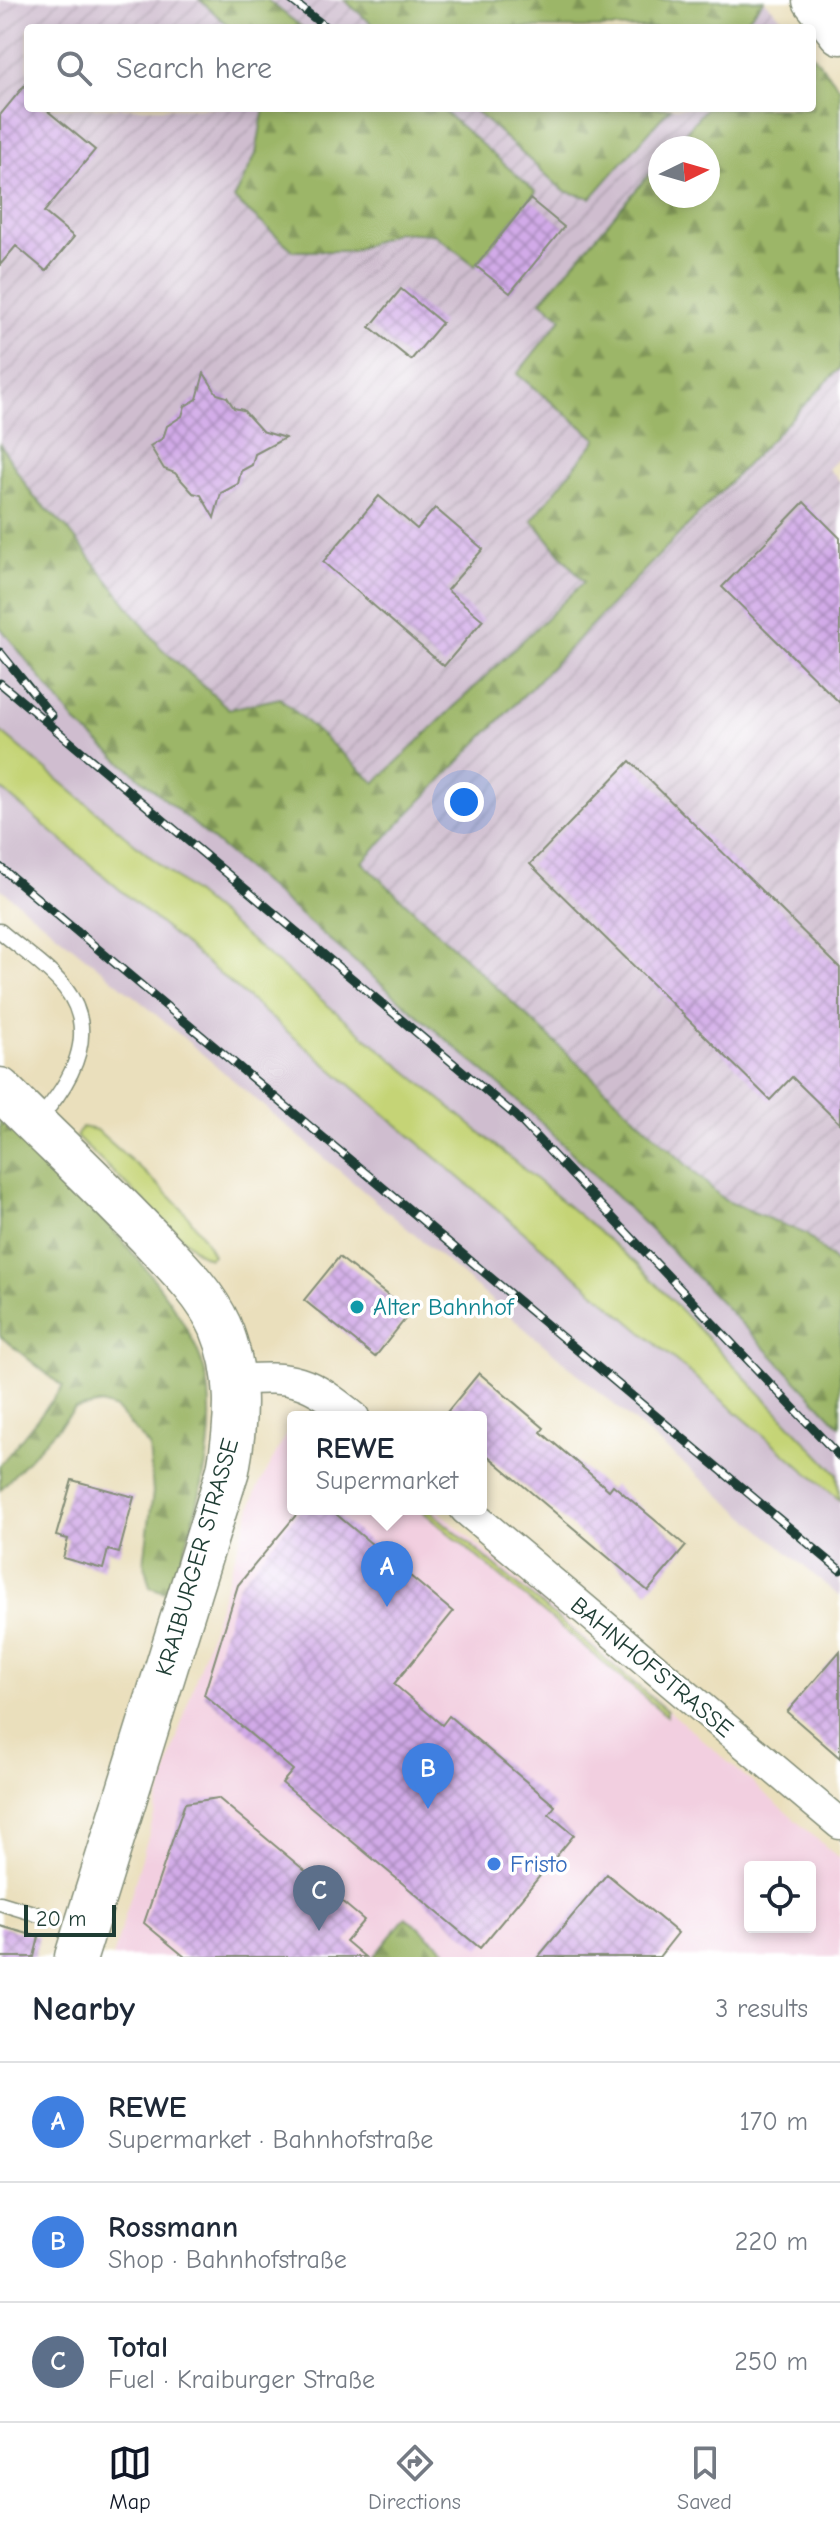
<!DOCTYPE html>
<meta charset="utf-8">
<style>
:root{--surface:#fff;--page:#f2f2f3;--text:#1f2937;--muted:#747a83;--line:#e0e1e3;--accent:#111827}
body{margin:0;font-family:"Comic Neue",sans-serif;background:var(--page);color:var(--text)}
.controls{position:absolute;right:24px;bottom:24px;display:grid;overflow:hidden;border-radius:8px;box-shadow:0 4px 12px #0003}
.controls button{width:72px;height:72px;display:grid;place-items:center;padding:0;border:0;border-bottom:2px solid var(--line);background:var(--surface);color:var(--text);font:40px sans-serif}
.compass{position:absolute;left:648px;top:136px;width:72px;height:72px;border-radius:50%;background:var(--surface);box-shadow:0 4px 12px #0003;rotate:85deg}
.scale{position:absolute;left:24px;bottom:20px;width:92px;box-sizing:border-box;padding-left:8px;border:4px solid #1f3d34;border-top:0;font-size:22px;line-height:28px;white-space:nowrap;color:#1f3d34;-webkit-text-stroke:6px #fff;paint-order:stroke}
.you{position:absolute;left:464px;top:802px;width:28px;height:28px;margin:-20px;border:6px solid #fff;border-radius:50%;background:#1a73e8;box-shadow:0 0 0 12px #1a73e833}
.badge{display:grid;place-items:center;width:52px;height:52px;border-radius:50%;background:var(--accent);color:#fff;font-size:26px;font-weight:700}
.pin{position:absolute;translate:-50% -66px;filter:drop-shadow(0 2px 4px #0008)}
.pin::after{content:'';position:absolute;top:42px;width:28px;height:24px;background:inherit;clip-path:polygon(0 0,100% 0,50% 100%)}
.popup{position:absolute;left:287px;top:1411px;width:200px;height:104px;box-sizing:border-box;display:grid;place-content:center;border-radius:8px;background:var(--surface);filter:drop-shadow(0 2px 6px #0005);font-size:26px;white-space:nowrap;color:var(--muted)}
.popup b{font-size:30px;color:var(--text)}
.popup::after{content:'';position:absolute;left:50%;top:100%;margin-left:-16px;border:16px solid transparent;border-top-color:var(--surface)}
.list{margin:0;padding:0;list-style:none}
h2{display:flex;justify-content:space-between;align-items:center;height:104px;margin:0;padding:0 32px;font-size:34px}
h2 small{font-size:26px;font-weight:400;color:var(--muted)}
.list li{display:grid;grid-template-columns:52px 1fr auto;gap:24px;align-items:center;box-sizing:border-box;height:120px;padding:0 32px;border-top:2px solid var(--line)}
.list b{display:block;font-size:30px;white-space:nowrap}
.list p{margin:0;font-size:26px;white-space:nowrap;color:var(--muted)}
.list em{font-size:26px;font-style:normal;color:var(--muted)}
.icon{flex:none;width:44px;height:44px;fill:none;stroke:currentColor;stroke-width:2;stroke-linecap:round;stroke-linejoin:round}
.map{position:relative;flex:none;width:840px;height:1957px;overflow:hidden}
.search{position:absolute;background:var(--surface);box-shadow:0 4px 12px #0003;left:24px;right:24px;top:24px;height:88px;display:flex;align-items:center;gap:20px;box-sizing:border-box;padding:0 28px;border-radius:8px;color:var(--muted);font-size:30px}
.sheet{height:464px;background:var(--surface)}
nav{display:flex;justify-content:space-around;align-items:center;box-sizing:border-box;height:112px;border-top:2px solid var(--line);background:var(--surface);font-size:22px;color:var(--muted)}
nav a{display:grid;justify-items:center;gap:4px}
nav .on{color:var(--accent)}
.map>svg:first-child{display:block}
</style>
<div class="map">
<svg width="840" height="1957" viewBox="0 0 840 1957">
<defs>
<pattern id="industrial-furrows" width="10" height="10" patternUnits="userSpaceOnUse" patternTransform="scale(2)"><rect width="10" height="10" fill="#cfbdcf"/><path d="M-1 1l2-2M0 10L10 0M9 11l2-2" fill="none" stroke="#b1a3b2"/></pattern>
<pattern id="forest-firs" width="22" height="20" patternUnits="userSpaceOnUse" patternTransform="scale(2)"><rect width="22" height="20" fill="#9cb667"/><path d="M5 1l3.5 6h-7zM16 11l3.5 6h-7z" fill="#7f9556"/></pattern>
<pattern id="building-cross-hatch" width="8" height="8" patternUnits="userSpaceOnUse" patternTransform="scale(2)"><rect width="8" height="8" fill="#d2aae8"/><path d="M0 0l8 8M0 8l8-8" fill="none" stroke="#aa8cbd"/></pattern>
</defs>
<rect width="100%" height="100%" fill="#fff"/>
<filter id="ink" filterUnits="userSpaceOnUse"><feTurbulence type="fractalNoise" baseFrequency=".0125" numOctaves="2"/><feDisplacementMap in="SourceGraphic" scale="16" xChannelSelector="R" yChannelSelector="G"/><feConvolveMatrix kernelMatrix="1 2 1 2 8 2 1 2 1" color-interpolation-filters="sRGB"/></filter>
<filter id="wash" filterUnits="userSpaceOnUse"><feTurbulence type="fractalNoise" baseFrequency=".006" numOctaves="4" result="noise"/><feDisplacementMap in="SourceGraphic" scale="32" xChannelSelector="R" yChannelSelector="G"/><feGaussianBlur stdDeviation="1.8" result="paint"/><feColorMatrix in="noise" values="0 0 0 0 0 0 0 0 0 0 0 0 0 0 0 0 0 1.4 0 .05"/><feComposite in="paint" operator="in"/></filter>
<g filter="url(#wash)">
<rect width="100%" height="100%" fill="#eadfbc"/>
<!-- built -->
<path fill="#f2cfe0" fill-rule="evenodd" d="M293 1429V1509H436L840 1859V1957H454L406 1917 373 1957H113L178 1734 256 1491 285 1436ZM750 1867H810V1927H750Z"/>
<!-- industrial -->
<path fill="url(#industrial-furrows)" d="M0 0H344L377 28H28V108H472L564 191 591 198 670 108H706L672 148H660V162L541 300 562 318 518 373 598 439 532 520 584 581 375 784 280 698 229 709 161 648 66 527 33 496 0 444Z
M764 0 783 19 775 28H740Z
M840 368V457L828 469 840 481V1267L806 1234 724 1200 362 862Z"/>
<!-- railway -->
<path fill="#cfbdcf" d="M0 627 78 725 523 1105 661 1240 840 1426V1597L146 1006 0 888Z"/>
<!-- green -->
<path fill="#c5d476" stroke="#728855" stroke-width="2" d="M0 731 636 1263 837 1474 840 1500 0 788Z
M82 1127 97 1130C137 1167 190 1205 213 1255L209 1258 197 1252 76 1137Z
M420 1509H428L667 1711V1716Z"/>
<!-- forest -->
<path fill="url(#forest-firs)" stroke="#5e7a4e" stroke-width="2" d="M200 0H267L303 28H231Z
M344 0H764L740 28H377Z
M812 54 840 88V368L362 862 724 1200 806 1234 840 1267V1426L661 1240 523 1105 78 725 0 627V444L33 496 66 527 161 648 229 709 280 698 375 783 584 582 532 520 597 439 517 374 562 318 541 301 660 162V196H708V148H672L706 108H812Z
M264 108H440L536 192 476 266 434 234 396 232 352 251H294L234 199 256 154Z
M472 108H670L591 198 564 191Z
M0 1117C65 1181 200 1301 209 1393 216 1462 190 1529 171 1594L150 1587 144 1563 153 1492 149 1446 116 1409 101 1404 75 1409 0 1490V1465L63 1387 0 1336Z
M406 1917 454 1957H373Z"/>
<g id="blocks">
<!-- building -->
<path fill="url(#building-cross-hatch)" d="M28 81V108H44L95 150 44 212 74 237 46 271 16 246 0 265V115Z
M530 199 564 227 510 293 476 266Z
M401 289 442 323 411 360 370 327Z
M204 373 217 394 227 397 234 408 243 410 262 431 285 438 255 454 252 465 241 471 238 484 221 493 214 518 201 495 193 493 175 473 164 469 150 446 163 438 167 426 182 416 185 406 197 399Z
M379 496 417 529 435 508 483 549 447 590 483 620 444 666 323 562Z
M804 502 840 538V703L722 587Z
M630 761 840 968V1124L792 1077 770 1100 530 864Z
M339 1257 410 1313 375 1357 304 1300Z
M479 1373 544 1428 541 1432 609 1490 613 1485 686 1546 648 1591 481 1450V1417H443Z
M72 1480 134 1497 119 1553 108 1550 103 1569 63 1558 68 1539 56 1536Z
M301 1509H330L453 1612 394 1684 442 1725 449 1716 555 1806 549 1814 574 1835 480 1948 282 1783 293 1770 204 1695 238 1585Z
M840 1651V1758L787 1712Z
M218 1798 364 1920 346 1941 365 1957H185L144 1923 185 1803Z
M607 1874 678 1933 659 1957H538Z
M0 1926 39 1937 34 1957H0Z"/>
</g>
</g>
<g filter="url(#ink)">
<use href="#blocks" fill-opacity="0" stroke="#848e78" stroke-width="2"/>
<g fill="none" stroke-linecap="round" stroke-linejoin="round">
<!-- lane casing -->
<g stroke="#848e78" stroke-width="17">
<path id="lane" d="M0 931C21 949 48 967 65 988 101 1034 70 1084 38 1120
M0 1903 43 1916"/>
</g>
<!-- street casing -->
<g stroke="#848e78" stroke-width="33">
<path id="street" d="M235 1380C294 1375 308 1380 354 1417
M465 1509 840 1824"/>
</g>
<!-- secondary casing -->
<g stroke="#848e78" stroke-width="45">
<path id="secondary" d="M814 0 840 33
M0 1089C52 1141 106 1191 156 1244 180 1269 206 1295 220 1326 240 1373 237 1421 228 1470L76 1957"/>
</g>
<!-- lane -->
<use href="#lane" stroke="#fff" stroke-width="14"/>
<!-- street -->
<use href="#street" stroke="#fff" stroke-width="30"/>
<!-- secondary -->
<use href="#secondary" stroke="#fff" stroke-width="42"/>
<!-- rail casing -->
<g stroke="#1f3d34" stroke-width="9">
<path id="rail" d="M291 0 327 28
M0 652 52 716
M0 683 516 1116 840 1457
M0 867 840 1570"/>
</g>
<!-- rail -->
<use href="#rail" stroke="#fff" stroke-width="6" stroke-dasharray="18" stroke-linecap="butt"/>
</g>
</g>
<!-- markers -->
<circle fill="#0f9aa8" stroke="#fff" stroke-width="3" cx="357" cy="1307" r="8"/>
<circle fill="#3f7fe0" stroke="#fff" stroke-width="3" cx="494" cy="1864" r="8"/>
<g text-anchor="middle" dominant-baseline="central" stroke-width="7" stroke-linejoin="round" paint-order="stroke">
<!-- culture labels -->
<g font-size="24" fill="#0d838f" stroke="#fff" text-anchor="start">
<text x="373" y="1307">Alter Bahnhof</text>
</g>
<!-- street labels -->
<g font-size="24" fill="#1f3d34" stroke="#fff">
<text transform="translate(197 1557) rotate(-74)">KRAIBURGER STRASSE</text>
<text transform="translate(652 1667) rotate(40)">BAHNHOFSTRASSE</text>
</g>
<!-- shop labels -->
<g font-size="24" fill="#366cbe" stroke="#fff" text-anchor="start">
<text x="510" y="1864">Fristo</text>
</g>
</g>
</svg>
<div class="controls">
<button><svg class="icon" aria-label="locate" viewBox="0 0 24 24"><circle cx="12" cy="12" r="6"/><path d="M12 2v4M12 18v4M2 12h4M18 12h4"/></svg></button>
</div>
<svg class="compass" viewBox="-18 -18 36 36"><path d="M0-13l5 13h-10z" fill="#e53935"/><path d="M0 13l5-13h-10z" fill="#747a83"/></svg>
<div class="scale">20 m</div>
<div class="you"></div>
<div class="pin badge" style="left:387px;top:1607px;background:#3f7fe0">A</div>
<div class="popup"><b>REWE</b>Supermarket</div>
<div class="pin badge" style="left:428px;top:1809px;background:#3f7fe0">B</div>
<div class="pin badge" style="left:319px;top:1931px;background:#5c6f8a">C</div>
<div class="search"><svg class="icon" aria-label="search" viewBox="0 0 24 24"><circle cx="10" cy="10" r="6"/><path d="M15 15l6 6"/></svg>Search here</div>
</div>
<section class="sheet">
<h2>Nearby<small>3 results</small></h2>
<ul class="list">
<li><span class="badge" style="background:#3f7fe0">A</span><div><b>REWE</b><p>Supermarket · Bahnhofstraße</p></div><em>170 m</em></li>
<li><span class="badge" style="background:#3f7fe0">B</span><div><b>Rossmann</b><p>Shop · Bahnhofstraße</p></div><em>220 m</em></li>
<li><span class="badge" style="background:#5c6f8a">C</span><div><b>Total</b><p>Fuel · Kraiburger Straße</p></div><em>250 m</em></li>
</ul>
</section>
<nav>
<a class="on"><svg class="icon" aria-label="map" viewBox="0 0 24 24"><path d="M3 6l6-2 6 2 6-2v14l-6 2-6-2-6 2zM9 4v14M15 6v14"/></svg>Map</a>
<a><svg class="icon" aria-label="directions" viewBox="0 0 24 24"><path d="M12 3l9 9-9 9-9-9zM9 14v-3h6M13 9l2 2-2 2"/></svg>Directions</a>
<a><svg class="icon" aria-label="saved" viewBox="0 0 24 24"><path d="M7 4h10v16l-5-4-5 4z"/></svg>Saved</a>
</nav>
